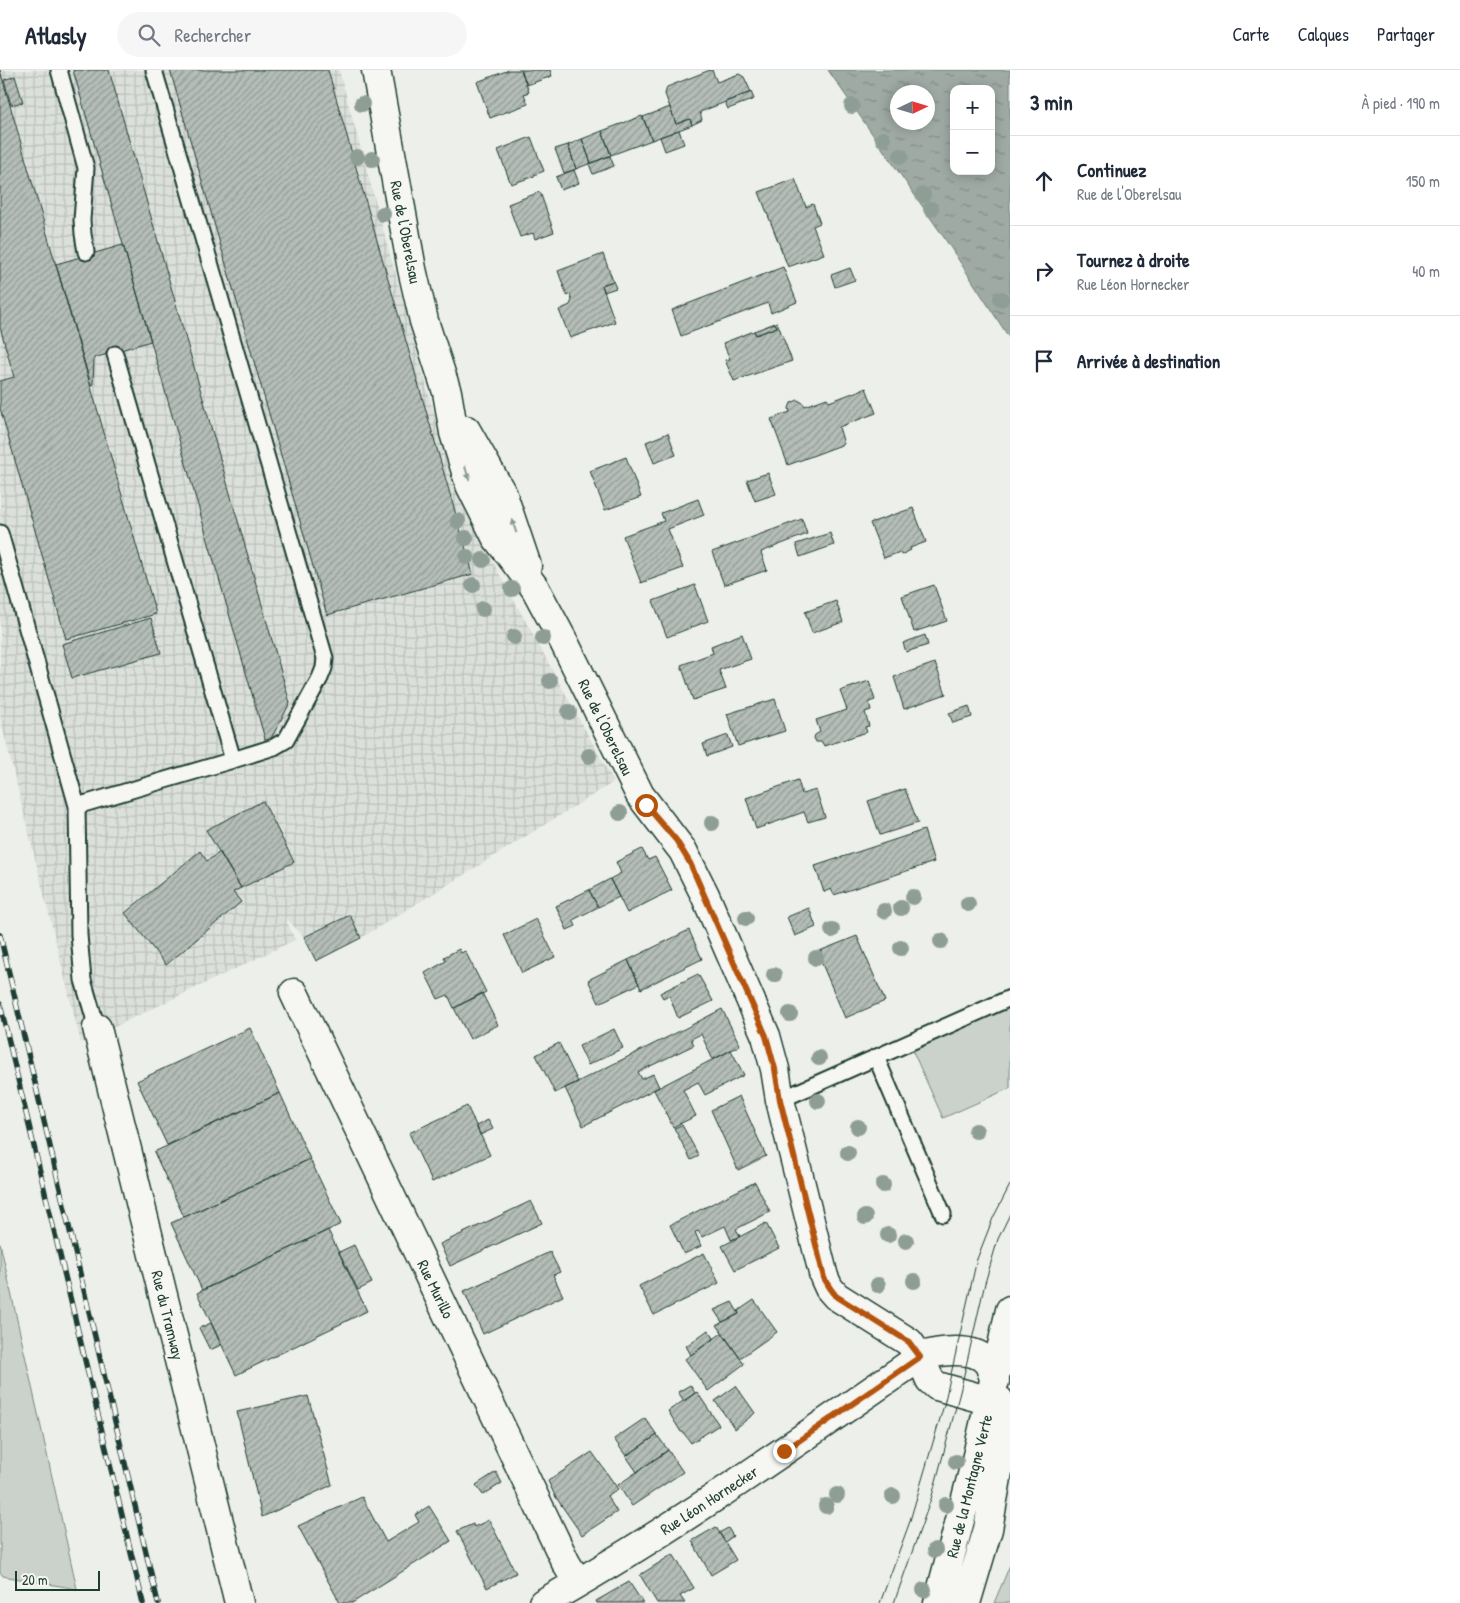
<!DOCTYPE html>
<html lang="fr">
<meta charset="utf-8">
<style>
:root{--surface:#fff;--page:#f6f6f7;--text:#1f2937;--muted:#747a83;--line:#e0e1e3}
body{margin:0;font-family:"Patrick Hand",sans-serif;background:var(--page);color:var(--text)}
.controls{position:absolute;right:15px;top:15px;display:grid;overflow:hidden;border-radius:10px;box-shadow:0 2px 12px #0003}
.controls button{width:45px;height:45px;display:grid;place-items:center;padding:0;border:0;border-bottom:1px solid var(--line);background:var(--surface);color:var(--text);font:25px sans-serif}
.compass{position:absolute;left:890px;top:15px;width:45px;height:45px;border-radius:50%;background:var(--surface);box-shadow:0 2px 12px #0003;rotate:86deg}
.scale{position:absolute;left:15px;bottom:12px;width:85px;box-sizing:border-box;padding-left:5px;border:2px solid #1f3d34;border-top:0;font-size:14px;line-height:18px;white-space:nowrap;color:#1f3d34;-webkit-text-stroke:4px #f6f6f2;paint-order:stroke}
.stop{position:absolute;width:15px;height:15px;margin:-11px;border:4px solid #b45309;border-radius:50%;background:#fff}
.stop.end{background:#b45309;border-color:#fff;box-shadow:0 1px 5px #0008}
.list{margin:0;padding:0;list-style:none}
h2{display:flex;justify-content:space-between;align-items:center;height:65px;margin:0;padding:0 20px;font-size:21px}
h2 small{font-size:16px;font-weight:400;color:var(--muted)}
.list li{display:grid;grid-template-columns:32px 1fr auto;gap:15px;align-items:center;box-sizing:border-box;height:90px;padding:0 20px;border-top:1px solid var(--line)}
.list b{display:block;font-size:19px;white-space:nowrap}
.list p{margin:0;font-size:16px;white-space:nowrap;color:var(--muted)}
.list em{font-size:16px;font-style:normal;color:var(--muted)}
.icon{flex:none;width:28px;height:28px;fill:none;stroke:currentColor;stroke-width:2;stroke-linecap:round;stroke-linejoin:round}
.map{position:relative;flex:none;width:1010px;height:1533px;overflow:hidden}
header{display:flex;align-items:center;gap:30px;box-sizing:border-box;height:70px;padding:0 25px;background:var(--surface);border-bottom:1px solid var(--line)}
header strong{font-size:24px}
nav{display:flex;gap:28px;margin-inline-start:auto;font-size:18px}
.search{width:350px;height:45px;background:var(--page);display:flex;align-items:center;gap:12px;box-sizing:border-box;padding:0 18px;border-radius:28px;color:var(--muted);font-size:19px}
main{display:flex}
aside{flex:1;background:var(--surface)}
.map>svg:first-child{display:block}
</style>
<header>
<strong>Atlasly</strong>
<div class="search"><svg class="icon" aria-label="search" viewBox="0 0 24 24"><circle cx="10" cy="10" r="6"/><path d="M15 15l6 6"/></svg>Rechercher</div>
<nav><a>Carte</a><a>Calques</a><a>Partager</a></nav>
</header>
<main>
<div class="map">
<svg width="1010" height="1533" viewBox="0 0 1010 1533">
<defs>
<pattern id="industrial-grid" width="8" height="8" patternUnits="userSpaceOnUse" patternTransform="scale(1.25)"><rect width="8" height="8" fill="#dce0db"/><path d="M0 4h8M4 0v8" fill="none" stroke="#bcc1bd"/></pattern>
<pattern id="water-ripples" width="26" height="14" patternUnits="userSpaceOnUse" patternTransform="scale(1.25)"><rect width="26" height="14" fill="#9faaa4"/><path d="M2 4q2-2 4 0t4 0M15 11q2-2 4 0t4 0" fill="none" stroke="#818c86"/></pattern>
<pattern id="building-hatch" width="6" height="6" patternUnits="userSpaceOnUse" patternTransform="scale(1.25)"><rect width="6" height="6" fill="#b4bdb8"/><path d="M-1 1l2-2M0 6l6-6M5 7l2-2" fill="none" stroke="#929b96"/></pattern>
</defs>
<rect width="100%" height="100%" fill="#edefea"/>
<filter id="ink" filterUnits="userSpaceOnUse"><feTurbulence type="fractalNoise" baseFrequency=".02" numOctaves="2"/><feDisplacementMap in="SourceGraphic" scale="10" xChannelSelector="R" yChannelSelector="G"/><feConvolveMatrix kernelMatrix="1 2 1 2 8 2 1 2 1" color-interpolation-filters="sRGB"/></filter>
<g filter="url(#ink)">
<!-- industrial -->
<path fill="url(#industrial-grid)" d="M0 0H339L442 372 466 443 614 712 361 868 350 845 304 867 285 847 295 870 81 973 0 648Z"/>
<!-- green -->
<path fill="#cbd2cc" stroke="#758880" d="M1010 934V1018L943 1048 911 977Z
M0 1173 77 1519 3 1506 0 1502Z
M1010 1495V1533H994Z"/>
<!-- water -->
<path fill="url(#water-ripples)" stroke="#6c7e77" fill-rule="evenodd" d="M828 0H1010V269L943 166ZM954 19H991V101H954ZM898 22H928V52H898Z"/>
<!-- building -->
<path fill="url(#building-hatch)" stroke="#1f3d34" d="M0 0 156 544 66 569 0 338V311L14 307 0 257Z
M73 0H109L290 633 267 676Z
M170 0H328L473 504 327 545Z
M509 0H521L529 22 524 24 528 34 490 48 477 12Z
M521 0H550L552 6 527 15Z
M710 0H712L717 12 739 4 744 7 751 22 700 42 702 50 692 55 690 49 676 54 665 24 667 17Z
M15 6 23 32 11 35 4 10Z
M751 22 754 29 728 39 725 32Z
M670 37 676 54 690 49 692 55 652 70 643 47Z
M642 46 652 70 611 85 602 61Z
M679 60 684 74 665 81 660 67Z
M602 61 611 85 591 93 582 69Z
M531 67 544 101 534 105 535 106 511 114 498 80Z
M582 69 591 93 576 99 568 75Z
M568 75 576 99 564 103 555 79Z
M610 86 614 96 593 104 589 94Z
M574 100 579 113 561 120 556 107Z
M795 109 806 137 813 134 820 153 813 156 824 184 788 197 759 122Z
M540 122 554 162 535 169 533 163 520 167 508 134Z
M123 175 151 271 94 288 93 314 91 315 56 194Z
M603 184 613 211 602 215 615 252 570 268 559 240 570 235 572 230 570 224 567 226 558 201Z
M783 197 797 232 771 243 768 233 681 266 672 240Z
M850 198 855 210 835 217 831 205Z
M613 211 616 218 604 222 602 215Z
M777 252 792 291 734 311 725 290 730 289 723 273 754 261 756 265 777 257 775 253Z
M775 253 777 257 756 265 754 261Z
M866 318 876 343 839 357 844 374 788 395 771 349 790 342 789 338 791 333 798 330 803 333 805 336 827 328 829 332Z
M668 363 676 385 654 393 646 372Z
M626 387 641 427 605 440 590 401Z
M768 403 776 424 755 431 747 410Z
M698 429 704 445 668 459 683 498 641 513 623 466 664 451 661 443Z
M913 438 926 472 910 478 911 480 901 485 900 482 884 488 870 453Z
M802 449 807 464 761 482 767 500 724 515 712 482Z
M830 463 834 475 800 487 796 474Z
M695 515 708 551 667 567 653 531Z
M934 515 947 551 914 562 902 526Z
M836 531 843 552 812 563 805 542Z
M151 548 161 583 72 608 62 574Z
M742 564 751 589 719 600 726 619 693 630 681 595 713 583 711 576Z
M925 565 928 575 906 582 903 573Z
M935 593 946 624 904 639 894 607Z
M869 611 875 630 869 632 871 640 865 642 869 656 865 657 867 662 824 676 822 672H816L814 668 815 665 820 662 816 650 847 640 840 621Z
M775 629 785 661 738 676 727 644Z
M969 636 972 647 953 653 949 643Z
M728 665 732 677 707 686 703 674Z
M798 710 802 724 816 720 825 747 808 752 804 742 756 759 746 728Z
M905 719 918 753 880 765 868 731Z
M263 731 294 792 241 818 206 760Z
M924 760 934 792 834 825 831 819 824 822 815 796Z
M642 779 648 790 655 787 672 820 627 843 610 809 621 803 616 792Z
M200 781 207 791 220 782 241 818 233 822 241 832 166 895 125 843Z
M610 809 619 827 598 837 589 820Z
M589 820 598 837 573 850 576 856 567 860 556 836Z
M809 838 816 857 795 866 787 847Z
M350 845 361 868 316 891 304 867Z
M536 849 555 887 522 903 504 865Z
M689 860 702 889 641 919 628 890Z
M857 866 885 931 845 948 817 882Z
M459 879 461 883 465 881 486 922 454 938 448 925 438 929 425 903 446 891 444 887Z
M628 890 639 914 599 933 588 910Z
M698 904 713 931 678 948 669 925 663 928 660 923Z
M482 923 498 955 470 969 454 938Z
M722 939 740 975 713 990 701 964 691 969 694 975 638 1002 642 1009 653 1004 659 1017 583 1056 565 1018 686 958Z
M250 958 280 1023 167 1075 137 1011Z
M614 959 623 978 588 995 579 976Z
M559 973 578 1012 555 1023 536 985Z
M731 980 744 1005 705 1025 698 1012 683 1020 696 1046 673 1057 654 1020Z
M280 1023 310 1089 184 1147 154 1082Z
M739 1026 766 1086 738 1100 711 1040Z
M467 1036 490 1085 432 1112 409 1063Z
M488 1050 493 1059 480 1065 476 1056Z
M682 1055 699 1086 691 1090 674 1058Z
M310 1089 341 1154 202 1220 171 1153Z
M755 1112 770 1142 736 1159 740 1166 731 1170 725 1156 702 1167 698 1161 695 1162 701 1176 684 1184 670 1155Z
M531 1131 542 1153 450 1196 440 1174Z
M766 1153 779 1178 735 1200 722 1176Z
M328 1160 367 1241 236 1305 197 1223Z
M354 1175 372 1213 358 1220 339 1182Z
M550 1182 560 1202 553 1205 563 1226 483 1264 464 1221Z
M704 1183 719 1213 654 1245 639 1216Z
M754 1230 777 1262 740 1288 717 1255 739 1244 738 1241Z
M732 1232 739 1244 722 1252 714 1240Z
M211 1253 221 1275 210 1280 199 1258Z
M708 1260 714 1268 691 1285 686 1276Z
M722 1263 744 1294 708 1321 685 1289Z
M690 1315 695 1323 684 1331 678 1322Z
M736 1316 755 1343 735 1359 715 1331Z
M697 1322 719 1355 691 1373 683 1362H681L668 1341Z
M308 1326 332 1415 262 1447 237 1342Z
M645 1348 657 1365 626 1386 614 1369Z
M657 1365 668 1380 637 1402 626 1386Z
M668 1380 683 1402 632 1436 618 1415Z
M592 1382 618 1419 607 1426 617 1442 582 1465 555 1426 548 1411Z
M496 1402 502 1413 483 1425 476 1415Z
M362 1427 386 1472 419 1452 415 1445 429 1436 451 1471 352 1533H340L298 1456Z
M489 1450 516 1503 487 1518 457 1461 473 1454 474 1457Z
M716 1457 736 1490 711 1505 692 1471Z
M728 1458 733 1466 725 1472 719 1463Z
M673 1484 694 1518 680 1526 685 1533H657L640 1505Z
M629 1512 643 1533H597L596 1531Z"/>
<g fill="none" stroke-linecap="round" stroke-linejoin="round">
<!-- service casing -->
<g stroke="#1f3d34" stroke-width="19">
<path id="service" d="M59 0 86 98 82 150 83 164 86 182
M154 0 325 588 324 598 320 608 286 670 274 677 233 690
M0 463 77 736
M97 958 83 910 79 865 77 736 233 690 115 284
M876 987 943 1144
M780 1030 1010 928"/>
</g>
<!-- minor casing -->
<g stroke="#1f3d34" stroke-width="31">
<path id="minor" d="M376 0 412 199 424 251 447 322 454 363 470 415 496 467 535 518 564 572 640 725 683 781 705 825 766 966 775 999 780 1030 820 1191 824 1207 829 1218 836 1226 909 1272 920 1287 930 1310 937 1316 990 1331 1010 1344
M466 360 503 425 527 496
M294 923 566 1493 578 1513
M97 958 239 1533
M543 1533C673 1460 797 1372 920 1287 937 1281 975 1275 988 1293 991 1298 993 1306 995 1311"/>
</g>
<!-- secondary casing -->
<g stroke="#1f3d34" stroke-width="31">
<path id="secondary" d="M938 1533 976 1390 1010 1240
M966 1533 988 1459 999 1396 1003 1351 999 1330"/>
</g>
<!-- service -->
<use href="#service" stroke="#f6f6f2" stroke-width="15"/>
<!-- minor -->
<use href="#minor" stroke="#f6f6f2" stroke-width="28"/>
<!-- secondary -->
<use href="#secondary" stroke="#f6f6f2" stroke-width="28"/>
<!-- tram -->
<path stroke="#1f3d34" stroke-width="1" d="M880 1533 909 1454 944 1335 977 1189 993 1148 1010 1115
M894 1533 932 1426 960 1322 985 1213 998 1169 1010 1144"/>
<!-- rail casing -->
<g stroke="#1f3d34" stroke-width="5.5">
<path id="rail" d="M0 865 158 1533
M0 934 143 1533"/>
</g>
<!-- rail -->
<use href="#rail" stroke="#f6f6f2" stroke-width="4" stroke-dasharray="11" stroke-linecap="butt"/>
</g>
<!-- trees -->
<g fill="#8e9e96">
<circle cx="362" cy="34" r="8"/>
<circle cx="852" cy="36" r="8"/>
<circle cx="883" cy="69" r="8"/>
<circle cx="901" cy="86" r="8"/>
<circle cx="357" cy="87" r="8"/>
<circle cx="372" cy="89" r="8"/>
<circle cx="923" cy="125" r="8"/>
<circle cx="931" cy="139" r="8"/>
<circle cx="383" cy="144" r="8"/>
<circle cx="1001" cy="229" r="8"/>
<circle cx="458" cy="451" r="8"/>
<circle cx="466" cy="468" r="8"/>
<circle cx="467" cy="487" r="8"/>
<circle cx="483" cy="490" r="8"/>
<circle cx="473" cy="515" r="8"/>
<circle cx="512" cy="519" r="8"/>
<circle cx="483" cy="539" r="8"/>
<circle cx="514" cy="567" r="8"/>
<circle cx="543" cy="568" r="8"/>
<circle cx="550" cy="611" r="8"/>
<circle cx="569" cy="642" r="8"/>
<circle cx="589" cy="686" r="8"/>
<circle cx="620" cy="743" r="8"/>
<circle cx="712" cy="753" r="8"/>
<circle cx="913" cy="827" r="8"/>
<circle cx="968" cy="834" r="8"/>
<circle cx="901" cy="838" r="8"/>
<circle cx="884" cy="841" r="8"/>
<circle cx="746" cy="848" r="8"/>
<circle cx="832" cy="860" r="8"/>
<circle cx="941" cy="871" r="8"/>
<circle cx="901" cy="878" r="8"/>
<circle cx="816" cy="888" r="8"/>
<circle cx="774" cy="905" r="8"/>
<circle cx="790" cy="944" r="8"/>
<circle cx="819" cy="988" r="8"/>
<circle cx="818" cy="1031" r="8"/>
<circle cx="858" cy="1057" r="8"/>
<circle cx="976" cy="1061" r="8"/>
<circle cx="848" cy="1083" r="8"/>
<circle cx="883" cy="1115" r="8"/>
<circle cx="865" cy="1147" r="8"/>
<circle cx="888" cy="1165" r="8"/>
<circle cx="906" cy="1171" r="8"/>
<circle cx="914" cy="1211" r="8"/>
<circle cx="878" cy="1215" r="8"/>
<circle cx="956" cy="1392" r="8"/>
<circle cx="837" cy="1425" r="8"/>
<circle cx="893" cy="1426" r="8"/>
<circle cx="946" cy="1435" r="8"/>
<circle cx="826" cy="1436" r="8"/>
<circle cx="935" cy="1480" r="8"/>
<circle cx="924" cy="1520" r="8"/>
</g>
<!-- one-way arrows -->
<defs><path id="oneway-solid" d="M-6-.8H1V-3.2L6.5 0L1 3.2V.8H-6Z" transform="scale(1.25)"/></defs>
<g fill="#8a9a93">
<use href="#oneway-solid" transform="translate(467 403) rotate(73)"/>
<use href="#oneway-solid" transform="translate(514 456) rotate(-109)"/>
</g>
</g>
<g fill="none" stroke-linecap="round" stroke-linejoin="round" filter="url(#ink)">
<!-- route -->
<path stroke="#b45309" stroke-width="6" d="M646 735 676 770 690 793 766 966 775 999 780 1030 820 1191 824 1208 830 1218 836 1226 909 1272 920 1287 784 1381"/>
</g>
<g text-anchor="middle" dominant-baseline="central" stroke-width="4" stroke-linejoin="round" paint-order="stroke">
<!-- street labels -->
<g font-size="16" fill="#1f3d34" stroke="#f6f6f2">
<text transform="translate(406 162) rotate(79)">Rue de l'Oberelsau</text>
<text transform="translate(606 657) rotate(64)">Rue de l'Oberelsau</text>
<text transform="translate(436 1219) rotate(64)">Rue Murillo</text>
<text transform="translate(168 1245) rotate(76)">Rue du Tramway</text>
<text transform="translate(969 1416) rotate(-76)">Rue de la Montagne Verte</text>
<text transform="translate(709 1430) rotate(-33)">Rue Léon Hornecker</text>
</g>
</g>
</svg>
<div class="controls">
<button>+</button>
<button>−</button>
</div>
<svg class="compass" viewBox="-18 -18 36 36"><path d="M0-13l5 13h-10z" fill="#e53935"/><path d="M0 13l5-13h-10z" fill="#747a83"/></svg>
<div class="scale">20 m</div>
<div class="stop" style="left:646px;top:735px"></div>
<div class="stop end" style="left:784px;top:1381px"></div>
</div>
<aside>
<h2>3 min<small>À pied · 190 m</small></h2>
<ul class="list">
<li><svg class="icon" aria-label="ahead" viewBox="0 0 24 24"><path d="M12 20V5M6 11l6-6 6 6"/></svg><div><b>Continuez</b><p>Rue de l'Oberelsau</p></div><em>150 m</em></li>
<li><svg class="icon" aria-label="right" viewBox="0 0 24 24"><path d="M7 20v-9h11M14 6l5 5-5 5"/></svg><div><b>Tournez à droite</b><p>Rue Léon Hornecker</p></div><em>40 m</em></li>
<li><svg class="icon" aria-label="arrive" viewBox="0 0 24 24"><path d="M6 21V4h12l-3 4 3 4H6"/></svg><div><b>Arrivée à destination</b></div></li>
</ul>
</aside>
</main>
